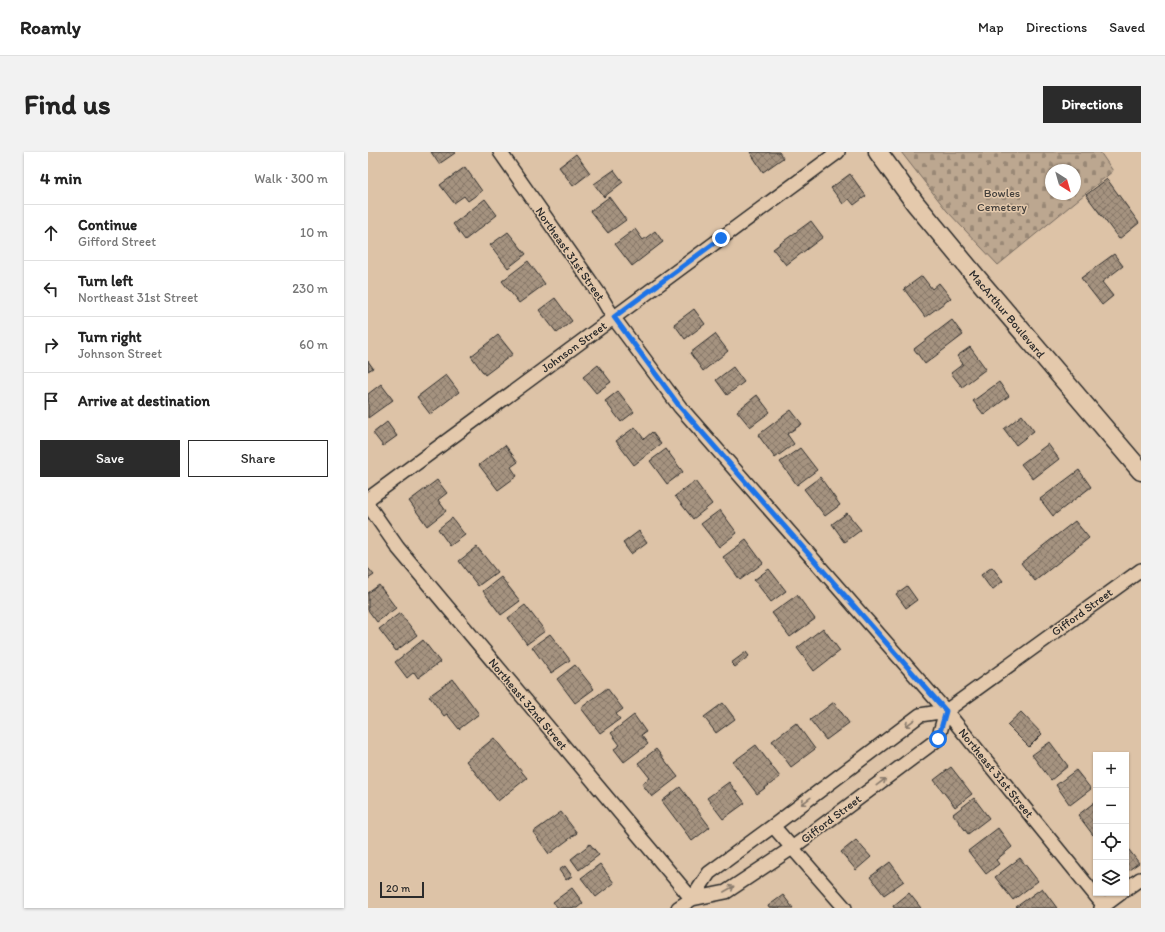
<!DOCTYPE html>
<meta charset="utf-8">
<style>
:root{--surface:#fff;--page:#f2f2f2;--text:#222;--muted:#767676;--line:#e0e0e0;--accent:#2b2b2b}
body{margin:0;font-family:Itim,sans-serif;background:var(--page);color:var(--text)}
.controls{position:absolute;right:12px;bottom:12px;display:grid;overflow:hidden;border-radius:0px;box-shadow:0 1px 3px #0004}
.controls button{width:36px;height:36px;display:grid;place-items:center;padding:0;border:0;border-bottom:1px solid var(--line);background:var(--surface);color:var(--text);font:20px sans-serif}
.compass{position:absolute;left:677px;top:12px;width:36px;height:36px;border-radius:50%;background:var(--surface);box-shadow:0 1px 3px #0004;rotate:143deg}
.scale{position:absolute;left:12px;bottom:10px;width:44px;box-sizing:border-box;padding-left:4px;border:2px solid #2b2b2b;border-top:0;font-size:11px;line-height:14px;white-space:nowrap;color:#2b2b2b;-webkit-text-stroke:3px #e4c9ac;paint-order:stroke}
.stop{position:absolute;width:12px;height:12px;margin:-9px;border:3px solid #1a73e8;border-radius:50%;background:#fff}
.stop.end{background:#1a73e8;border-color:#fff;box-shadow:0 1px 4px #0008}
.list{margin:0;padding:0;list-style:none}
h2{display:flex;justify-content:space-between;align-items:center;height:52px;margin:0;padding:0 16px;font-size:17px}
h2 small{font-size:13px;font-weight:400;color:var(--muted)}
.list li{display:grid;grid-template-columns:26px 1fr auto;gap:12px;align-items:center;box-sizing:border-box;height:56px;padding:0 16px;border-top:1px solid var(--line)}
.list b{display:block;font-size:15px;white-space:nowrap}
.list p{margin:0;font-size:13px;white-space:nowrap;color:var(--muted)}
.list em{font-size:13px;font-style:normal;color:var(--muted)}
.actions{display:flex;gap:8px;padding:12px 16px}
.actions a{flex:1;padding:9px 0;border:1px solid var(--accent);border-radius:0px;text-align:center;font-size:14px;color:var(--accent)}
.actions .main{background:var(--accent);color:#fff}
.icon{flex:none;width:22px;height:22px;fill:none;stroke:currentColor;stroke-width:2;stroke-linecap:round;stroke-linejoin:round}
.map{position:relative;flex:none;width:773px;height:756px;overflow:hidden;border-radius:0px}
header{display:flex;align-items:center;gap:24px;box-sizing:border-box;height:56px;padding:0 20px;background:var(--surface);border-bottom:1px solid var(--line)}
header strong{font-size:19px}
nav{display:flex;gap:22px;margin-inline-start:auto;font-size:14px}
.intro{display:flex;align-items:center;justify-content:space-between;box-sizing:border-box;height:96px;padding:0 24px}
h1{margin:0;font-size:28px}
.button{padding:10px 18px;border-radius:0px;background:var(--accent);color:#fff;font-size:14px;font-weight:700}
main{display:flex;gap:24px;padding:0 24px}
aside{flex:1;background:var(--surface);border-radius:0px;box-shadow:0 1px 3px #0004}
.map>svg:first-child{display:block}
</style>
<header>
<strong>Roamly</strong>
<nav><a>Map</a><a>Directions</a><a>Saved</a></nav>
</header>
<div class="intro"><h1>Find us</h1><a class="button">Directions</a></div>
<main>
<aside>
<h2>4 min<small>Walk · 300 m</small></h2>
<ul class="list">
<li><svg class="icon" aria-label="ahead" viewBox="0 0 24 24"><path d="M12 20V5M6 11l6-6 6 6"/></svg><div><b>Continue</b><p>Gifford Street</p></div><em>10 m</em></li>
<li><svg class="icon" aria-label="left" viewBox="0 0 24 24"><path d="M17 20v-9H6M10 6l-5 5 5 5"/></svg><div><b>Turn left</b><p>Northeast 31st Street</p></div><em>230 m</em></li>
<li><svg class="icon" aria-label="right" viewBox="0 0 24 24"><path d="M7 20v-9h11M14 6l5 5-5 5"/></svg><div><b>Turn right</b><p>Johnson Street</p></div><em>60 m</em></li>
<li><svg class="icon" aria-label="arrive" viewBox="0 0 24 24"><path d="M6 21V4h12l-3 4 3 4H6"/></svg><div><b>Arrive at destination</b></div></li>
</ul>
<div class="actions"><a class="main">Save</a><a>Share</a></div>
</aside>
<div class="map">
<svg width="773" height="756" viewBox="0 0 773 756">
<defs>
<pattern id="cemetery-stones" width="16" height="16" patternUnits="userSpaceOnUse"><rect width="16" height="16" fill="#bca790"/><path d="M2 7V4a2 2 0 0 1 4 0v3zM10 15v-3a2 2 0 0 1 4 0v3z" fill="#998876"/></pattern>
<pattern id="building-cross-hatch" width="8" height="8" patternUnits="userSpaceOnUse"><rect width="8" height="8" fill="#a59380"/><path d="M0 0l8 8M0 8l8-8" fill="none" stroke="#877869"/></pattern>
</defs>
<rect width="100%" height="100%" fill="#ddc3a7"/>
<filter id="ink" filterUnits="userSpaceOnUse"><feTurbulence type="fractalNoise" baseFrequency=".025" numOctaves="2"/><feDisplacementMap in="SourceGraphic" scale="8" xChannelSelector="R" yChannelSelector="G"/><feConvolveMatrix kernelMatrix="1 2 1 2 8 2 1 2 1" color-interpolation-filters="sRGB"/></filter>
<g filter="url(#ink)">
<!-- cemetery -->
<path fill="url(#cemetery-stones)" stroke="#74695e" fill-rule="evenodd" d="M533 0H732L745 19 630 113 579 59ZM683 18H707V42H683Z"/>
<!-- building -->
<path fill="url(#building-cross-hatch)" stroke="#2b2b2b" d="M63 0H87V1L71 12Z
M382 0H411L415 6 395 20Z
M208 2 222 21 205 34 191 15Z
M97 15 114 39 100 49 96 44 86 51 72 33Z
M246 18 255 30 236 45 226 32Z
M482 22 498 44 486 53 481 47 475 52 463 36Z
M739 27 771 71 751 87 718 43Z
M241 45 258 68 240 81 222 59Z
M117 47 129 63 97 88 85 72Z
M443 69 455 85 418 113 405 97Z
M267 77 275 88 287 79 295 90 264 114 247 92Z
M140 80 158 102 140 116 122 93Z
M746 102 755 114 734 130 745 144 734 153 713 126Z
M160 109 177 132 151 151 134 129Z
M554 124 564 137 571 131 583 146 557 165 536 137Z
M187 146 204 169 189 181 171 158Z
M326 157 337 172 317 187 306 172Z
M584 168 595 183 557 212 546 197Z
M347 182 360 199 335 219 322 201Z
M130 183 145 202 117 223 103 204Z
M602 195 618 217 594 235 583 221 595 212 589 204Z
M0 209 5 216 0 219Z
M230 213 243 230 228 241 215 225Z
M365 215 376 230 359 243 348 228Z
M78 223 91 240 62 262 49 245Z
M631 230 641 244 616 263 605 249Z
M13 232 25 248 0 266V242Z
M250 239 266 260 253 270 237 249Z
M389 243 402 260 382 275 369 259Z
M423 258 434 272 419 282 426 292 407 306 390 283Z
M654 263 666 279 648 293 636 277Z
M19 270 29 284 15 294 5 281Z
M267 275 276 287 284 280 293 292 266 313 248 289Z
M680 292 691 307 665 327 653 312Z
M137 293 150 310 143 315 149 324 130 338 111 313Z
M432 296 449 318 429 333 412 310Z
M298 297 315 320 299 332 282 309Z
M711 318 723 335 685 364 672 347Z
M452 325 472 353 457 364 436 337Z
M69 328 79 341 70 348 78 359 59 374 41 349Z
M327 329 344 352 325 367 307 344Z
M352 358 369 381 351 395 333 372Z
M479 361 493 378 477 390 464 372Z
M84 366 97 383 82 394 70 377Z
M707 369 721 386 667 429 653 411Z
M271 379 279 390 263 402 255 391Z
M378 388 395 411 372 428 355 405Z
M109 395 129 420 110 434 91 409Z
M624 415 635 429 624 438 613 423Z
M0 416 6 423 0 427Z
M401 417 418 439 403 450 386 428Z
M133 425 152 449 133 463 115 439Z
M11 433 28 456 9 470 0 458V441Z
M539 434 549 448 538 456 528 442Z
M429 443 447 467 422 485 404 461Z
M157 453 177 479 159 492 140 466Z
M32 461 49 483 28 499 11 477Z
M455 476 472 499 446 519 429 496Z
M182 482 202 508 183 521 164 495Z
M55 488 72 510 50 526 46 520 39 526 27 510Z
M378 500 381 504 367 515 363 511Z
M207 513 226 537 207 551 189 527Z
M85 527 111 562 91 577 79 562 76 564 61 544Z
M239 536 255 557 248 562 252 567 232 581 213 556Z
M466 550 481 571 458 588 442 568Z
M355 551 367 567 348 581 336 565Z
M653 560 674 582 661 595 639 573Z
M266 563 278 580 273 583 280 592 256 610 246 597 252 593 243 581Z
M428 571 447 597 423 615 404 589Z
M126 586 159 626 130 649 98 609Z
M682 590 700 614 683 628 664 603Z
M388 593 412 625 389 642 365 610Z
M288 597 310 625 284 645 274 632 282 626 270 611Z
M583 615 604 642 587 655 566 628Z
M708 618 723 637 702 653 688 633Z
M361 630 377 651 355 667 339 646Z
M312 635 342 675 324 689 294 649Z
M606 646 621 666 600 682 585 662Z
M728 649V680L725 683 710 663Z
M193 660 209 681 181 702 165 680Z
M630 676 644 695 628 708 631 712 618 722 600 699Z
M488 688 503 705 488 718 473 700Z
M222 692 231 703 211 718 203 707Z
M758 694 771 711 758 720Z
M652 706 670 729 645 748 627 725Z
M522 710 536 729 516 743 502 725Z
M232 712 246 731 228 745 213 726Z
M197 714 204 724 198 728 191 718Z
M204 736 215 751 209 756H190L185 750Z
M674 736 689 756H649L648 755Z
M541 741 553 756H526L525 754Z
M415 743 425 756H401L400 754Z"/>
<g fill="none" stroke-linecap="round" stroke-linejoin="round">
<!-- street casing -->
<g stroke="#2b2b2b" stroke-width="16">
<path id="street" d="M132 0 232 143 245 165 312 255 578 559 736 754
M0 347 470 0
M0 353 30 396 324 747
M405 674 477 756
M758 737 772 727
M324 747 341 721 405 674 552 563 578 559 773 418
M310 756 324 747 358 740 424 696 570 587 578 559
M733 756 753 741"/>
</g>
<!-- secondary casing -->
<g stroke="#2b2b2b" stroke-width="21">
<path id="secondary" d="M510 0 547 51 614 132 773 319"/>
</g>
<!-- street -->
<use href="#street" stroke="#e4c9ac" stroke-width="13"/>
<!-- secondary -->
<use href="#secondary" stroke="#e4c9ac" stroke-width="18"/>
</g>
<!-- one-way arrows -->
<defs><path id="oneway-shaft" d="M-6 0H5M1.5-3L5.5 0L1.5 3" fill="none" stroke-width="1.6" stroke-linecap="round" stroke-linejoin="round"/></defs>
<g stroke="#887a6c">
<use href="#oneway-shaft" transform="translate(542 571) rotate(143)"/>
<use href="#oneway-shaft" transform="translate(513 630) rotate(-37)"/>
<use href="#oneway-shaft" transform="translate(438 649) rotate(143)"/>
<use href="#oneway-shaft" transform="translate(361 737) rotate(-30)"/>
</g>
</g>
<g fill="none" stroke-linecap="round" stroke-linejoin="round" filter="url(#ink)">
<!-- route -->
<path stroke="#1a73e8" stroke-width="5" d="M353 86 246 165 312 255 578 559 570 587"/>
</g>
<g text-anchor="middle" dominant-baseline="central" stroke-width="3" stroke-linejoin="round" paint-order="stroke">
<!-- park labels -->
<g font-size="12" fill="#413e3a" stroke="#e4c9ac">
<text x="634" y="41">Bowles<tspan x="634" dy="14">Cemetery</tspan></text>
</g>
<!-- street labels -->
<g font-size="12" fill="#2b2b2b" stroke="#e4c9ac">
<text transform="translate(202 102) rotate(55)">Northeast 31st Street</text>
<text transform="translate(639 162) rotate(50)">MacArthur Boulevard</text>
<text transform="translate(206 195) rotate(-36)">Johnson Street</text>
<text transform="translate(714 460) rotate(-36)">Gifford Street</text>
<text transform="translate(160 552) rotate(50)">Northeast 32nd Street</text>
<text transform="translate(628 621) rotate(51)">Northeast 31st Street</text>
<text transform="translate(463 667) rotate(-37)">Gifford Street</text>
</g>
</g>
</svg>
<div class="controls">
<button>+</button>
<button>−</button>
<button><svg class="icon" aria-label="locate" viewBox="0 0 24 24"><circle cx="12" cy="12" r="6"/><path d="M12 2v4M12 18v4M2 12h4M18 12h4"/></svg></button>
<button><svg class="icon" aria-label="layers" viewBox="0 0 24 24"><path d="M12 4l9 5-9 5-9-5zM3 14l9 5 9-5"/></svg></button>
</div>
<svg class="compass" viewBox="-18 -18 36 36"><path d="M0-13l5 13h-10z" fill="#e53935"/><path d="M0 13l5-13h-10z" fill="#767676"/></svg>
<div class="scale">20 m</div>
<div class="stop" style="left:570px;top:587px"></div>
<div class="stop end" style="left:353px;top:86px"></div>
</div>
</main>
